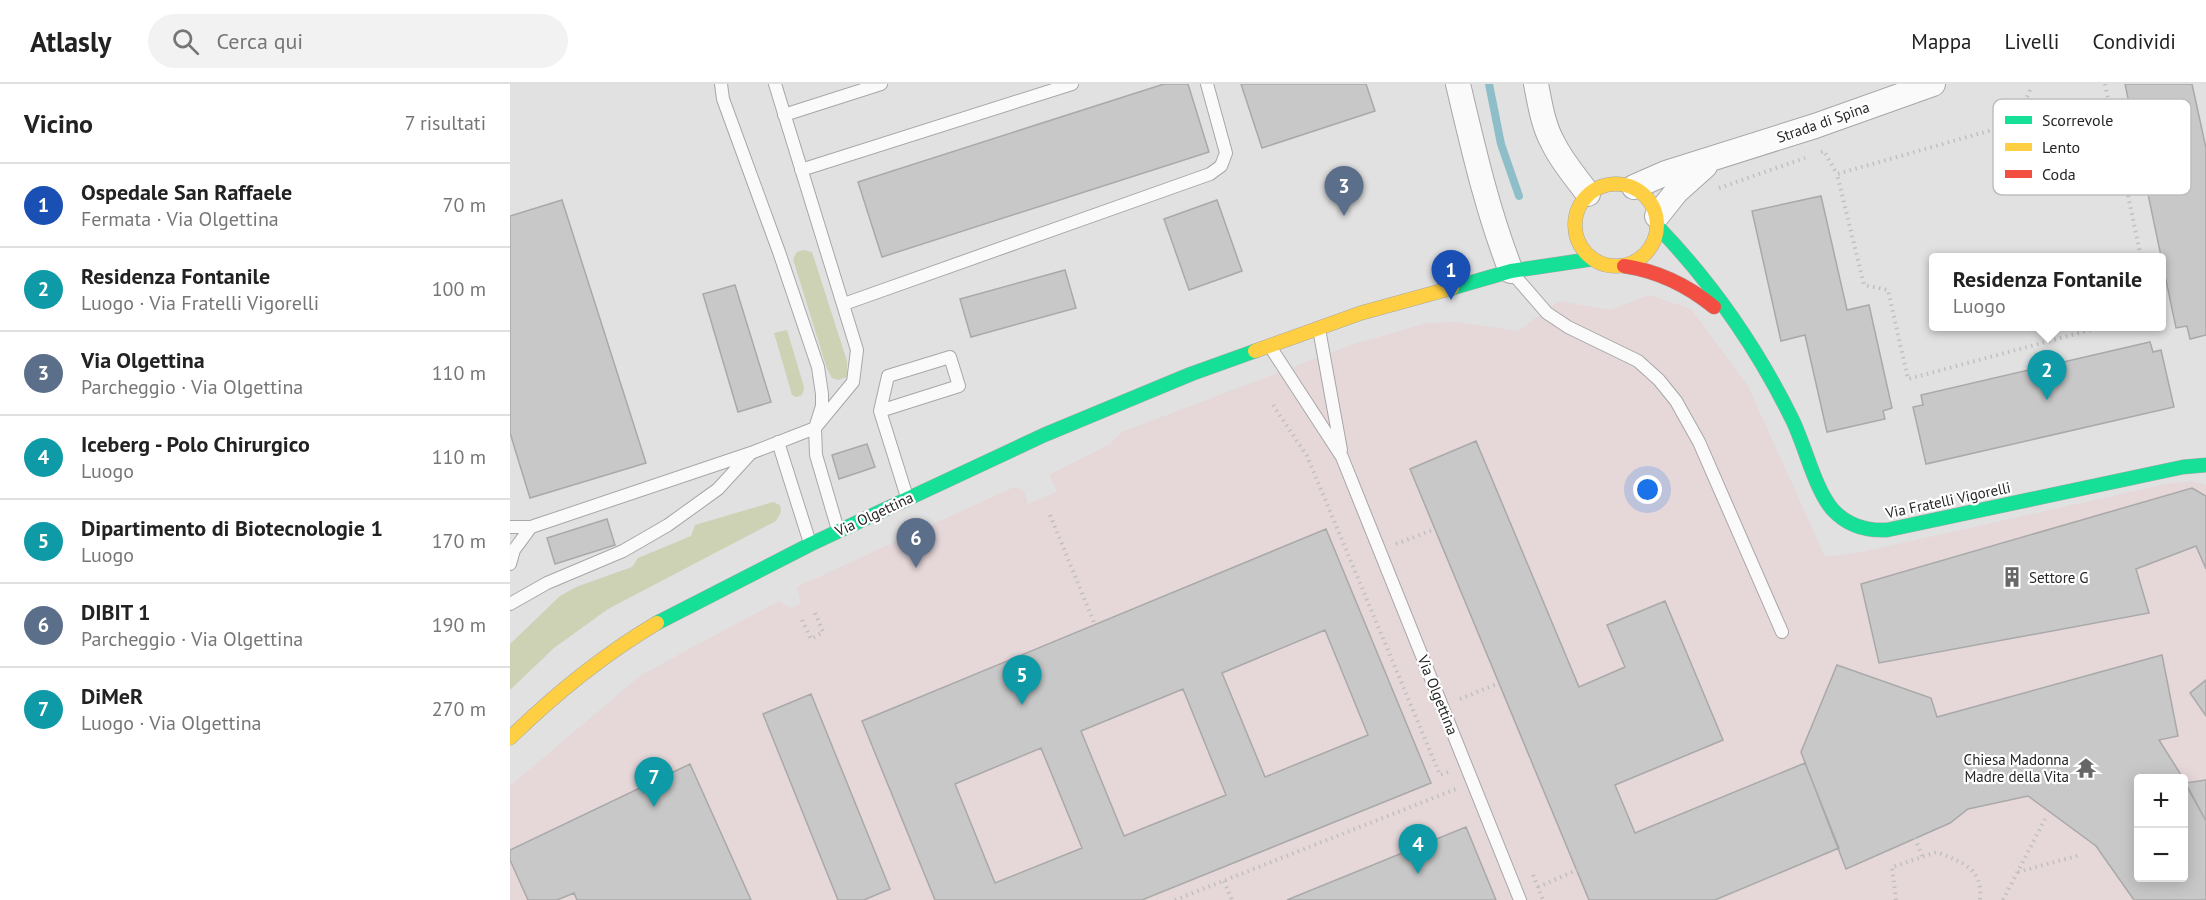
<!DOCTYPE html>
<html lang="it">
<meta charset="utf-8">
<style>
:root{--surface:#fff;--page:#f2f2f2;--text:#222;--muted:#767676;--line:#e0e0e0;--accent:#0f766e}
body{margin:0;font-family:"PT Sans",sans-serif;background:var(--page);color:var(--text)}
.controls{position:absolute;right:18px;bottom:18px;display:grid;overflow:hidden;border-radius:6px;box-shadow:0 3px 15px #0003}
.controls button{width:54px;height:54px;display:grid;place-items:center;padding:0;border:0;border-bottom:2px solid var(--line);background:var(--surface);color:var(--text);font:30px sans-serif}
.you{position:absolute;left:1138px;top:406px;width:21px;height:21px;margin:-15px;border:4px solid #fff;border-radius:50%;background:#1a73e8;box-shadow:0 0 0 9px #1a73e833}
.badge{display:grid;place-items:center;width:39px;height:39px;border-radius:50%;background:var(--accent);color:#fff;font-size:20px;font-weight:700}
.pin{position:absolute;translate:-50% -50px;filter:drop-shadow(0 2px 3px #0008)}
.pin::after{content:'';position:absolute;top:32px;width:21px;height:18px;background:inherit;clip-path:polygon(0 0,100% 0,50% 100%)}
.popup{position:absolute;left:1419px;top:169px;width:237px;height:78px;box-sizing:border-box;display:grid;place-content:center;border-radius:6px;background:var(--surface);filter:drop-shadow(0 2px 4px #0005);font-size:20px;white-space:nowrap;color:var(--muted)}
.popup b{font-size:22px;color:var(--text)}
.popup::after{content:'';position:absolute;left:50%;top:100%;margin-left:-12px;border:12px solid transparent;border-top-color:var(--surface)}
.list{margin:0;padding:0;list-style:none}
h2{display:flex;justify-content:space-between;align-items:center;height:78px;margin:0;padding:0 24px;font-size:26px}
h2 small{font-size:20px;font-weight:400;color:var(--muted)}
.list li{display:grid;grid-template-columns:39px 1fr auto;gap:18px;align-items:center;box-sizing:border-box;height:84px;padding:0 24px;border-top:2px solid var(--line)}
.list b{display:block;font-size:22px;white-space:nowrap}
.list p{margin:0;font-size:20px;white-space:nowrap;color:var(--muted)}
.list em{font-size:20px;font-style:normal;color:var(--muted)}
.icon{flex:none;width:33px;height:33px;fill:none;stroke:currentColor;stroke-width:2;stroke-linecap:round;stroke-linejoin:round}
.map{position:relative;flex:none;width:1696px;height:816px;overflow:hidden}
header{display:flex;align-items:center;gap:36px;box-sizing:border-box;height:84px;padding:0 30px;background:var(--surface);border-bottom:2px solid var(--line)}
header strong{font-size:28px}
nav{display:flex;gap:33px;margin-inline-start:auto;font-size:21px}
.search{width:420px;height:54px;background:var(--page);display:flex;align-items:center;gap:15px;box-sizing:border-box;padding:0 21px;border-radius:33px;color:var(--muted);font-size:22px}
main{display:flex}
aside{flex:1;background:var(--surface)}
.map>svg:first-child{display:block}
</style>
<header>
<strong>Atlasly</strong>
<div class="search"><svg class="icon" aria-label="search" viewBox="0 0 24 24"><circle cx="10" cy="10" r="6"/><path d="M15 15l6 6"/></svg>Cerca qui</div>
<nav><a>Mappa</a><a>Livelli</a><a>Condividi</a></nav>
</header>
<main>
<aside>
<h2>Vicino<small>7 risultati</small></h2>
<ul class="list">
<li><span class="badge" style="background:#1a4fb4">1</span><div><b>Ospedale San Raffaele</b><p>Fermata · Via Olgettina</p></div><em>70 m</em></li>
<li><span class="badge" style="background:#0f9aa8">2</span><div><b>Residenza Fontanile</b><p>Luogo · Via Fratelli Vigorelli</p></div><em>100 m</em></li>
<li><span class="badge" style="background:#5c6f8a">3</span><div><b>Via Olgettina</b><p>Parcheggio · Via Olgettina</p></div><em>110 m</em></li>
<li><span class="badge" style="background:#0f9aa8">4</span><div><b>Iceberg - Polo Chirurgico</b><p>Luogo</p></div><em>110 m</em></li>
<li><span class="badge" style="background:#0f9aa8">5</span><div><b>Dipartimento di Biotecnologie 1</b><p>Luogo</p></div><em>170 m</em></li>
<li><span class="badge" style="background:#5c6f8a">6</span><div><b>DIBIT 1</b><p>Parcheggio · Via Olgettina</p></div><em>190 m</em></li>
<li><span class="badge" style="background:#0f9aa8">7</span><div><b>DiMeR</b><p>Luogo · Via Olgettina</p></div><em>270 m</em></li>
</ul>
</aside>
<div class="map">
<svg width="1696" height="816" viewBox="0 0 1696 816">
<rect width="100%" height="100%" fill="#e1e1e1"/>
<!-- medical -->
<path fill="#e6d7d9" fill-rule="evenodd" d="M1139 211 1181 225 1238 302 1315 473 1352 468 1656 400 1682 397 1696 401V816H0V702L131 591 269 517 280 524 291 520 287 503 504 403 514 407 518 420 547 408 539 391 600 360 612 348 844 260 917 239 947 238 1008 247 1049 217 1101 226ZM1628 694H1674V794H1628Z"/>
<!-- green -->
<path fill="#cdd2b5" d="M293 166 302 168 337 277V293L328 296 322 294 317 285 283 175 287 168Z
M277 246 294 303C293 309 293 312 286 313L282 311 264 249Z
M263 418 270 421 271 428 266 437 98 525 44 564 0 606V560L50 512 66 503 122 483 128 474 181 452 185 441Z"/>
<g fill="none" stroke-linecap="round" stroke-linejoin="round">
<!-- stream -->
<path stroke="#8ebfc9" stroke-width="8" d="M979 0 991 60 1009 112"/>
</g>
<!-- building -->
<path fill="#c8c8c8" stroke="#a9a9a9" stroke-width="1.5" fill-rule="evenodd" d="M654 0H678L699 68 372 173 348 98Z
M731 0H856L865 27 752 64Z
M1615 0H1682L1696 64V251L1680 255 1677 242 1666 244Z
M1311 112 1337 226 1359 221 1382 324 1373 327 1375 335 1317 348 1295 251 1271 257 1242 127Z
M52 116 136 379 20 414 0 349V132Z
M707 116 732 187 679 206 654 135Z
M555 186 566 224 461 253 450 215Z
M225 201 261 318 228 328 193 210Z
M1640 258 1643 268 1651 266 1664 323 1416 380 1403 323 1413 321 1411 311Z
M966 357 1069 603 1115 583 1097 541 1155 517 1213 656 1105 701 1125 749 1295 679 1329 764 1205 816H1079L900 385Z
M357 360 365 383 329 395 322 371Z
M1682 404 1696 412V485L1686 462 1626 485 1639 529 1369 579 1351 500Z
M97 435 105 461 45 480 37 454Z
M816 445 921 699 632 816H425L352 637ZM815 546 858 651 755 693 712 589ZM673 605 716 711 614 752 571 647ZM531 664 572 764 485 799 445 700Z
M1652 571 1668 652 1649 656 1673 694H1628V794H1674V696L1696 737V816H1624L1586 762 1518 712 1458 725 1440 739 1336 785 1291 668 1327 581 1421 614 1427 633Z
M1696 596V632L1680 609Z
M301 610 380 805 354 816H328L253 630Z
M180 680 241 816H67L64 809 47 816H18L0 776V766Z
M1696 696V737L1675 699Z
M956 743 986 816H777Z"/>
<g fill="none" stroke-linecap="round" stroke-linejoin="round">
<!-- lane casing -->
<g stroke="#a7a7a7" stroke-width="14">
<path id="lane" d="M211 0 213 15 269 168 308 283 312 310V322L305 344 306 371 328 446
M274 31 371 0
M291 86 562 0
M1004 191 1037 229 1058 243 1128 277 1149 296 1166 317 1189 358 1272 548
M334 220 700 90 711 82 716 69 697 0
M809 245 831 366
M761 264 832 373 1010 816
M370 327 378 292 440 273 449 302 370 327 397 413
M268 358 300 459
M0 443H21L241 369 305 344 343 298 347 266 265 0
M0 480 4 466 21 443
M0 520 37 499 113 467 158 441 208 405 240 370"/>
</g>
<!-- street casing -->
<g stroke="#a7a7a7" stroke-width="26">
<path id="street" d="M948 0C963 63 977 126 1001 187
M1026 0C1030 20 1033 41 1043 59 1052 78 1066 93 1078 110
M1124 103 1156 89 1305 42 1423 0
M1147 132 1167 107 1195 82"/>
</g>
<!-- fast casing -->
<g stroke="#a7a7a7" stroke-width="15">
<path id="fast" d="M1147 142C1202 199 1247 264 1282 335 1295 361 1305 406 1323 426 1338 442 1357 447 1377 446L1673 383 1696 381
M942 204 1001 187 1082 175
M147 539 301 460 534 351 681 290 745 267"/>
</g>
<!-- slow casing -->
<g stroke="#a7a7a7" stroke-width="15">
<path id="slow" d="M1065 141a41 41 0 1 1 82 0a41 41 0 1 1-82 0Z
M745 267 851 229 942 204
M0 654C45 610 93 571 147 539"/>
</g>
<!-- jam casing -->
<g stroke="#a7a7a7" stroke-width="15">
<path id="jam" d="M1114 182C1148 187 1177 201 1204 223"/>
</g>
<!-- path -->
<path stroke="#c0c0c1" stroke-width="4" stroke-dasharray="1.5 4.5" stroke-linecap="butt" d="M1595 0 1631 174
M1520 6 1510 28 1482 46 1327 90 1354 201 1378 206 1398 295 1595 242
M1311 68 1314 67 1327 90
M1209 104 1295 74
M763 321 797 372 930 691 938 688
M540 431 585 541
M886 460 925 445
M292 536 301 555 313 548 305 529
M950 615 989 599
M1405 754 1412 772
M1508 788 1570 771
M1023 791 1033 816
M714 797 722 816
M1028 803 1067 786
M665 816 946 705
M1386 816 1382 783 1427 768C1452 779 1473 783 1470 816
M1493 816 1535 735"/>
<!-- lane -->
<use href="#lane" stroke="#fafafa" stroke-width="12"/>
<!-- street -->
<use href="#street" stroke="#fafafa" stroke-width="24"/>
<!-- fast -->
<use href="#fast" stroke="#16e098" stroke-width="14"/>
<!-- slow -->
<use href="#slow" stroke="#ffcf43" stroke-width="14"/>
<!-- jam -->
<use href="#jam" stroke="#f24e42" stroke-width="14"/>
</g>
<!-- icons -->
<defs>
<g id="building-bare" transform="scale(1.62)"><path d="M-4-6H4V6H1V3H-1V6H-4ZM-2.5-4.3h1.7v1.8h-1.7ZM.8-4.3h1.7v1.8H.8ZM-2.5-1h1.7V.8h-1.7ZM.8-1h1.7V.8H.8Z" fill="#676768" stroke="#fff" stroke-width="2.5" paint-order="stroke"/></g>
<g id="temple-bare" transform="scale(1.62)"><path d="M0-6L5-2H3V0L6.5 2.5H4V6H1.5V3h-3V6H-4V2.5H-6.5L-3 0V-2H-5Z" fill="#676768" stroke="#fff" stroke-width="2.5" paint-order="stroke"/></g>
</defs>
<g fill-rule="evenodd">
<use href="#building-bare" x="1502" y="493"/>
<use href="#temple-bare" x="1576" y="684"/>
</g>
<g text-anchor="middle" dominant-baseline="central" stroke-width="4.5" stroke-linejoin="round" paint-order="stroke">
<!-- street labels -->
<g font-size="15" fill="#262627" stroke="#fff">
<text transform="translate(1313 38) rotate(-19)">Strada di Spina</text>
<text transform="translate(1438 416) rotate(-12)">Via Fratelli Vigorelli</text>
<text transform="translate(364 430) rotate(-25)">Via Olgettina</text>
<text transform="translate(928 611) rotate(68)">Via Olgettina</text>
</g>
<!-- poi labels -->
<g font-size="15" fill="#262627" stroke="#fff" text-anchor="start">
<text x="1519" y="493">Settore G</text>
<text x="1559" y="675" text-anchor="end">Chiesa Madonna<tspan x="1559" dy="17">Madre della Vita</tspan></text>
</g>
</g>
<!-- legend -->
<rect x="1483" y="15" width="198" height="96" rx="9" fill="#fff" stroke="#bebebe" stroke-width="1.5"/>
<rect x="1495" y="32" width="27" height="8" fill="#16e098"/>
<rect x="1495" y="59" width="27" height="8" fill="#ffcf43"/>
<rect x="1495" y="86" width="27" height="8" fill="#f24e42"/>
<g font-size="16" fill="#262627">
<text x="1532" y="42">Scorrevole</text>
<text x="1532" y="69">Lento</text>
<text x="1532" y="96">Coda</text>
</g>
</svg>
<div class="controls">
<button>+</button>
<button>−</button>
</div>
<div class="you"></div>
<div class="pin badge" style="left:941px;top:216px;background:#1a4fb4">1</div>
<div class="pin badge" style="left:1537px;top:316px;background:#0f9aa8">2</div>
<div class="popup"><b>Residenza Fontanile</b>Luogo</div>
<div class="pin badge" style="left:834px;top:132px;background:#5c6f8a">3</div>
<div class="pin badge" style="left:908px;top:790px;background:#0f9aa8">4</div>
<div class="pin badge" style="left:512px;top:621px;background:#0f9aa8">5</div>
<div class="pin badge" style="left:406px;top:484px;background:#5c6f8a">6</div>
<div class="pin badge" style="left:144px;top:723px;background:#0f9aa8">7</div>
</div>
</main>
